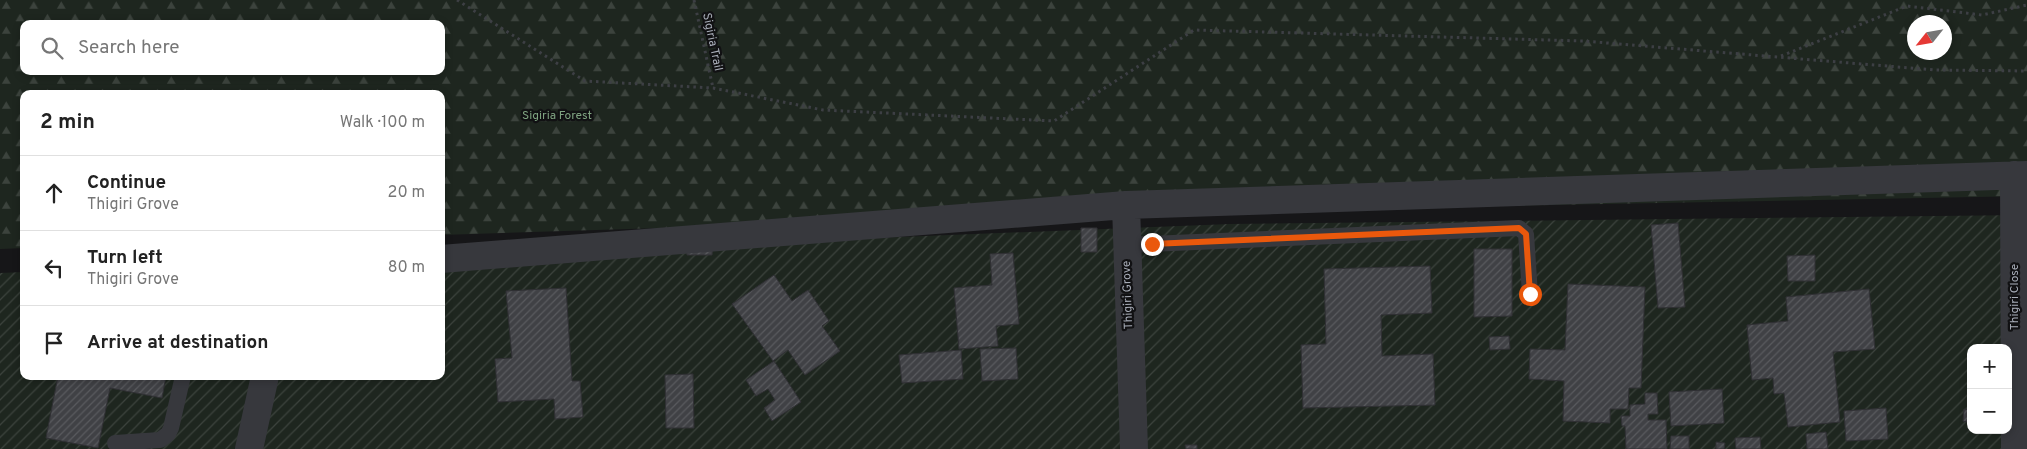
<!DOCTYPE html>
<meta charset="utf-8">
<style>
:root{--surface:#fff;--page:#f6f6f6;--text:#222;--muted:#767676;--line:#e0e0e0}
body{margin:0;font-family:Overpass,sans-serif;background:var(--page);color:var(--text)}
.controls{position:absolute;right:15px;bottom:15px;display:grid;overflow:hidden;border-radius:10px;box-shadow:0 2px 8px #0003}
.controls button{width:45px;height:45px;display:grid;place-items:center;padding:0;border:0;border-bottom:1px solid var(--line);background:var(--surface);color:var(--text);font:25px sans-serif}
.compass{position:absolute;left:1907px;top:15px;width:45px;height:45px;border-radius:50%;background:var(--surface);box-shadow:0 2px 8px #0003;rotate:239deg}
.stop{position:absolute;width:15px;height:15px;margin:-11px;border:4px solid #ea580c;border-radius:50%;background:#fff}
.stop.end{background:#ea580c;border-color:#fff;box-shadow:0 1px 5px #0008}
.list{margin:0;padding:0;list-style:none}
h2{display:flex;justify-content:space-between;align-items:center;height:65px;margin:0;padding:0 20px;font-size:21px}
h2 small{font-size:16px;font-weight:400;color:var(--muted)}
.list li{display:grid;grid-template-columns:32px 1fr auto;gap:15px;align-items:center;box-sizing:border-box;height:75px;padding:0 20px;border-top:1px solid var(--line)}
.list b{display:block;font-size:19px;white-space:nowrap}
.list p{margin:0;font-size:16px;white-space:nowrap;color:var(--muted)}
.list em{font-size:16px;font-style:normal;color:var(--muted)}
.icon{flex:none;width:28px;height:28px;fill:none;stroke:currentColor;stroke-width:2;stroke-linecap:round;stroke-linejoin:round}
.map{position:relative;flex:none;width:2027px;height:449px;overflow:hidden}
.search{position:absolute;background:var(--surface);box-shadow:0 2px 8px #0003;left:20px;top:20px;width:425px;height:55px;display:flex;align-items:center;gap:12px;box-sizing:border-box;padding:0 18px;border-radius:10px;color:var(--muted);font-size:19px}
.panel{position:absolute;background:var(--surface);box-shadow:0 2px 8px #0003;left:20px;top:90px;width:425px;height:290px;border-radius:10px}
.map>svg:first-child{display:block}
</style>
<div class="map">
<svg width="2027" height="449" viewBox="0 0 2027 449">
<defs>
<pattern id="forest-firs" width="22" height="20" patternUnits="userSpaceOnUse" patternTransform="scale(1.25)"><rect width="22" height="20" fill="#1e261f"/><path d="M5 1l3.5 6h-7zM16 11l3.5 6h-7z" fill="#3c433d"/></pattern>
<pattern id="garden-furrows" width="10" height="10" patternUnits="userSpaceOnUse" patternTransform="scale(1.25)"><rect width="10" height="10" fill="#1e261f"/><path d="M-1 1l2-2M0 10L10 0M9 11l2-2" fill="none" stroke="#3c433d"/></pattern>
<pattern id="building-hatch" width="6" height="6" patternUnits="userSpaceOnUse" patternTransform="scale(1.25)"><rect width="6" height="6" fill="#404145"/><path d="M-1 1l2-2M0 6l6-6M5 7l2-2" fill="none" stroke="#595a5e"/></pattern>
</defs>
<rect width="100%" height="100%" fill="#161618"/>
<!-- forest -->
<path fill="url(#forest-firs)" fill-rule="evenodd" d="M0 0H2027V196L1130 213 441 235V94H24V248L0 249ZM1914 22H1944V52H1914ZM24 24H441V71H24Z"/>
<!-- garden -->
<path fill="url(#garden-furrows)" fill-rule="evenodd" d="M2027 215V449H0V273L24 272V376H441V255L1230 224ZM1971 348H2008V430H1971Z"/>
<!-- building -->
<path fill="url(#building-hatch)" stroke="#303034" d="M1678 223 1685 307 1658 308 1651 225Z
M1081 228H1097V252H1081Z
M686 242H713L712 255H687Z
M1474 249H1512V316L1474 317Z
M1013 253 1019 324 996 326 998 346 959 349 954 288 992 285 990 254Z
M1815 255V281H1788L1787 256Z
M1430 266 1432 313 1381 315 1382 356 1433 354 1435 405 1303 408 1301 345 1326 344 1324 269Z
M774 275 792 301 808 290 829 321 822 326 840 351 805 375 788 350 773 361 732 304Z
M1568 284 1645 287 1641 388H1629L1628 409H1610V423L1563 421 1564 381 1529 379 1530 349 1565 350Z
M566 288 572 381H580L583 417 555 419 554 399 498 402 495 359 512 358 506 291Z
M1869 289 1875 349 1833 352 1840 422 1788 427 1784 393 1774 394 1773 378 1752 380 1747 325 1788 321 1786 297Z
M1509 336 1510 349 1490 350 1489 337Z
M1016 348 1018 379 982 381 980 349Z
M961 350 963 379 902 383 899 355Z
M774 361 801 402 772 421 764 408 775 400 768 389 756 396 746 380Z
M693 374 694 428H666L665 375Z
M58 376H166L162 398 110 388 98 448 46 438Z
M1722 389 1724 423 1671 426 1669 392Z
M1645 393H1657L1658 414H1648V420H1666L1667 449H1626L1625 426H1622L1621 416H1630V405L1645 404Z
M1886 408 1888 439 1846 441 1844 411Z
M1964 409 1971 410V423L1963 421Z
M1826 432 1828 449H1807L1806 434Z
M1671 436H1689V449H1670Z
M1760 437 1761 449H1736L1735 438Z
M1716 442 1725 443 1724 449H1716Z
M1185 445H1197V449H1186Z"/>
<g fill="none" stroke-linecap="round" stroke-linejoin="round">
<!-- path -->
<path stroke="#3d3f44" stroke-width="3" stroke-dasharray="2.5 4" stroke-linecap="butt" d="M457 0 585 81 713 88 823 110 1054 121 1194 30 1583 41 1935 70 2027 71
M694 0 713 88
M1781 56 1907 6 1982 15 2027 5"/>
<!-- service -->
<path stroke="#37383d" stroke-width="16" d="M1126 245 1519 228 1526 234 1530 294
M115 443 160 440 168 434 171 428 183 376"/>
<!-- minor -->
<path stroke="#37383d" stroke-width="28" d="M2014 175 2015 449
M1126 205 1134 449
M441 259 1126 205 2027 175
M249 449 265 376"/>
</g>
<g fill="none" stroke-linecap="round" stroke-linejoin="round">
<!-- route -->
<path stroke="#ea580c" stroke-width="6" d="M1152 244 1519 228 1526 234 1530 294"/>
</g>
<g text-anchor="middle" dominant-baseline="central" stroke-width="4.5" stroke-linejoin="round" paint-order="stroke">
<!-- street labels -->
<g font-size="12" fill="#a8adb8" stroke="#111113">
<text transform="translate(712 42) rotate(78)">Sigiria Trail</text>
<text transform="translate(1128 295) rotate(-92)">Thigiri Grove</text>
<text transform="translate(2015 297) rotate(-90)">Thigiri Close</text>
</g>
<!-- park labels -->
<g font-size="12" fill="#7fa381" stroke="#111113">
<text x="557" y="116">Sigiria Forest</text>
</g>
</g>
</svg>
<div class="controls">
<button>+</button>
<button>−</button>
</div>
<svg class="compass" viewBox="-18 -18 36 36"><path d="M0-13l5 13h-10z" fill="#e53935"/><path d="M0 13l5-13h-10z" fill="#767676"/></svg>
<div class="stop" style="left:1530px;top:294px"></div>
<div class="stop end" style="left:1152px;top:244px"></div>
<div class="search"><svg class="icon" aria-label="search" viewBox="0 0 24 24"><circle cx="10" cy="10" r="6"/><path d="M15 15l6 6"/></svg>Search here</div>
<section class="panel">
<h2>2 min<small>Walk · 100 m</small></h2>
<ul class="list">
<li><svg class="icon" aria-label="ahead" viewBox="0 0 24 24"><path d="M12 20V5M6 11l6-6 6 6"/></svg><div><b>Continue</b><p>Thigiri Grove</p></div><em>20 m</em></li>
<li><svg class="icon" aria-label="left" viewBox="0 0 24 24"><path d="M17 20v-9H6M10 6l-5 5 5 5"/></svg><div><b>Turn left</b><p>Thigiri Grove</p></div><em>80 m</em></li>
<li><svg class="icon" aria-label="arrive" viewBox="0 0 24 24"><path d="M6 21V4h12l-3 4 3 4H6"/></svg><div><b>Arrive at destination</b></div></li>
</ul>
</section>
</div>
